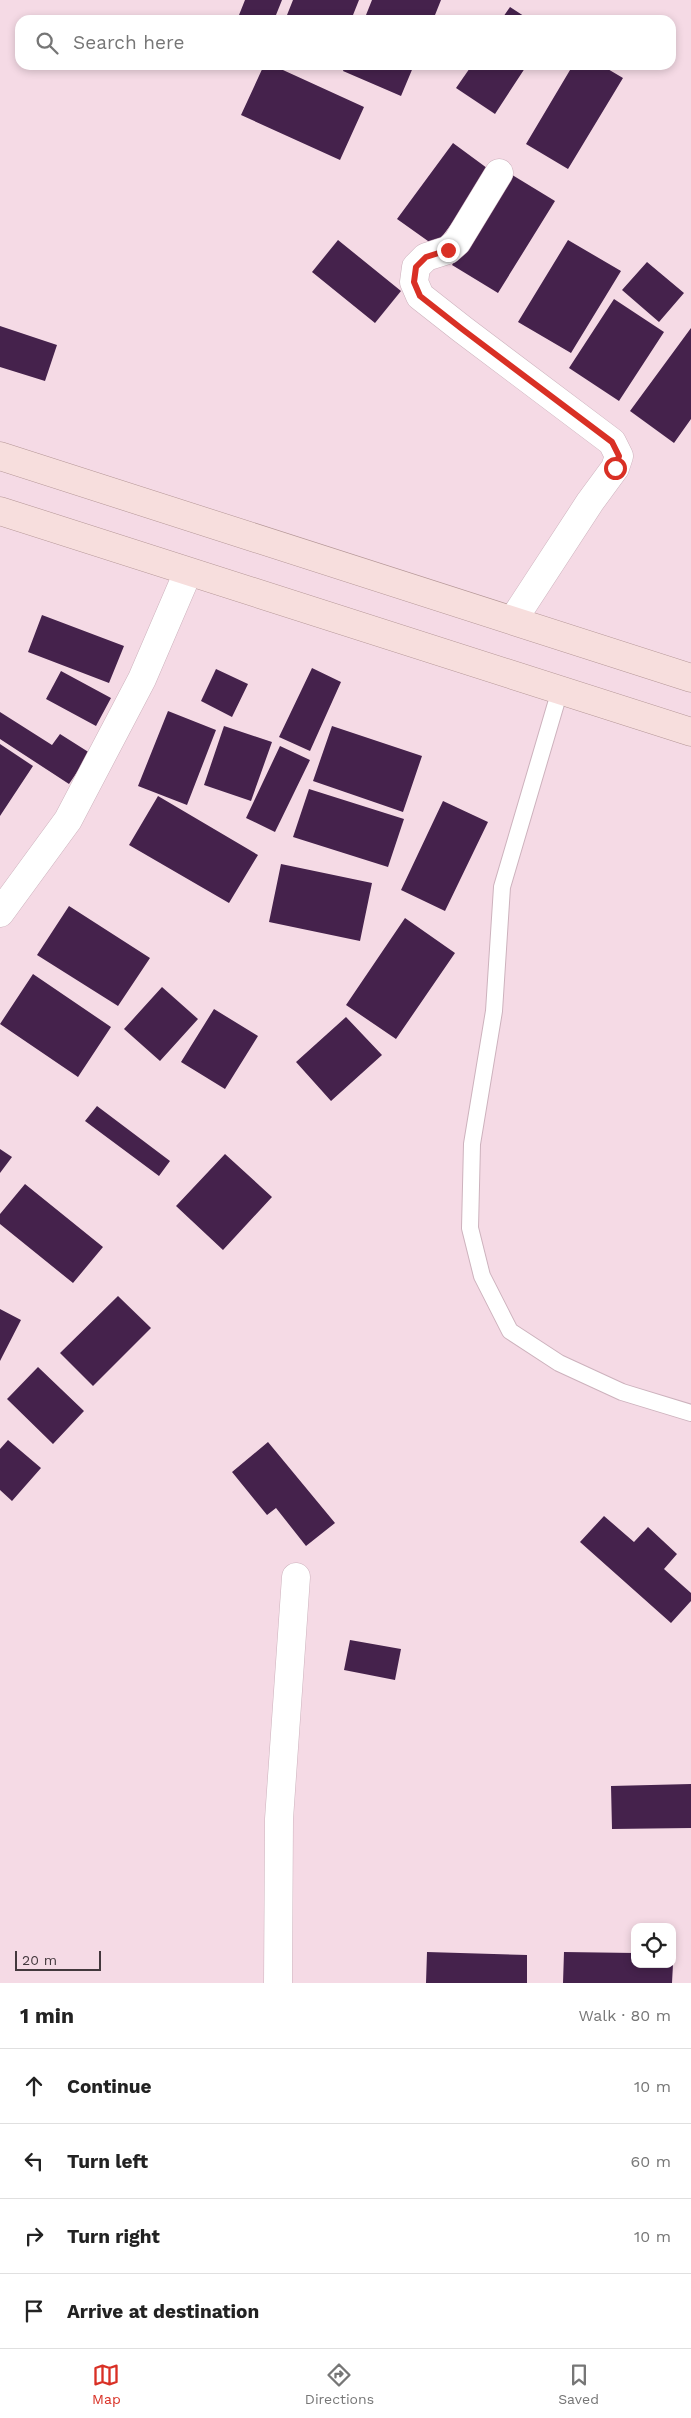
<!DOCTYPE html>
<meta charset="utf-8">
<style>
:root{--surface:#fff;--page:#f6f6f6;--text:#222;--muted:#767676;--line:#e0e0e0;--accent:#d93025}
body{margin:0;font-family:"Work Sans",sans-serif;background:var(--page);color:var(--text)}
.controls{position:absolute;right:15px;bottom:15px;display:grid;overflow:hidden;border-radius:10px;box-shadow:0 2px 8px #0003}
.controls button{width:45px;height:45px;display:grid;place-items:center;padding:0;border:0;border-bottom:1px solid var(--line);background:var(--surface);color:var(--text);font:25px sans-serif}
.scale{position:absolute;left:15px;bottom:12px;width:86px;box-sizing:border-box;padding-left:5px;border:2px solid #43383d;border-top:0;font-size:14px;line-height:18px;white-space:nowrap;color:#43383d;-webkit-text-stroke:4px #f5dae5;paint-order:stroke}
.stop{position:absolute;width:15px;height:15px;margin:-11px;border:4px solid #d93025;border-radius:50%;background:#fff}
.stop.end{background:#d93025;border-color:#fff;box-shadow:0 1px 5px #0008}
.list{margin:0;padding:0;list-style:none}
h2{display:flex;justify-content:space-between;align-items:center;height:65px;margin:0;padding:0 20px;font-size:21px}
h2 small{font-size:16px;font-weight:400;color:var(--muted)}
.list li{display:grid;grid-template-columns:32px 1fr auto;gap:15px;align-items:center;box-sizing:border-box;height:75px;padding:0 20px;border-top:1px solid var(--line)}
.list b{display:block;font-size:19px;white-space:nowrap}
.list em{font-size:16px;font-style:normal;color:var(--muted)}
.icon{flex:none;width:28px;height:28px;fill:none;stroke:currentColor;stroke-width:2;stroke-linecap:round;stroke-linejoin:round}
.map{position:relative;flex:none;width:691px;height:1983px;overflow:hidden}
.search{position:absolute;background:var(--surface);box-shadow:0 2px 8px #0003;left:15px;right:15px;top:15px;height:55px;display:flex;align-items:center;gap:12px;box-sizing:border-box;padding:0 18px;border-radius:15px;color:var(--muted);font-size:19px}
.sheet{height:365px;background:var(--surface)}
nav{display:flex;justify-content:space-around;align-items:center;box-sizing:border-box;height:70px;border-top:1px solid var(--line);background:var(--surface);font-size:14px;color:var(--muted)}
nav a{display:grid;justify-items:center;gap:2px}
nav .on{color:var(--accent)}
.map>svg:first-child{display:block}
</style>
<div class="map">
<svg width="691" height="1983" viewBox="0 0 691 1983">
<rect width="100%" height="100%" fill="#f5dae5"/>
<!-- building -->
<path fill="#45224c" d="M245 0H282L274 20H237Z
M293 0H359L351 20H285Z
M372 0H441L433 20H364Z
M510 7 530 20H501Z
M264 65H272L364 107 340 160 241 115Z
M345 65H414L401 96 343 71Z
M472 65H527L495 114 456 88Z
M573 65H601L623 78 568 169 526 144Z
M453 143 491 171 435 246 397 219Z
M509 173 555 201 498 293 452 265Z
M338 240 401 291 375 323 312 272Z
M568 240 621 271 571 353 518 322Z
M647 262 684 293 659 322 622 290Z
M614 299 664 332 619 401 569 368Z
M0 326 57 345 45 381 0 367Z
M691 328V419L674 443 630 411Z
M42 615 124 646 109 683 28 652Z
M312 668 341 682 310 751 279 737Z
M216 669 248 684 232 717 201 701Z
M61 671 111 698 96 726 46 699Z
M168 711 216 730 187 805 138 786Z
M0 712 52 745 60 734 90 753 69 784 0 739Z
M224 726 272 742 251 801 204 785Z
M332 726 422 756 403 812 313 781Z
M0 744 33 766 0 816Z
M280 746 310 760 275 832 246 818Z
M309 789 404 819 388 867 293 837Z
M158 796 258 855 229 903 129 845Z
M443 801 488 822 445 911 401 890Z
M281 864 372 883 360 941 269 922Z
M69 906 150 958 118 1006 37 955Z
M405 918 455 953 396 1039 346 1005Z
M33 974 111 1027 78 1077 0 1024Z
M162 987 198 1019 160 1061 124 1029Z
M214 1009 258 1036 225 1089 181 1062Z
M346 1017 382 1055 331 1101 296 1062Z
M97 1106 170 1161 159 1176 85 1121Z
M0 1149 12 1157 0 1173Z
M225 1154 272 1197 223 1250 176 1206Z
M25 1184 103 1247 73 1283 0 1224V1214Z
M118 1296 151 1328 93 1386 60 1353Z
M0 1309 21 1320 0 1361Z
M38 1367 84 1411 53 1444 7 1399Z
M8 1440 41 1468 12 1501 0 1490V1449Z
M268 1442 335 1523 306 1546 276 1508 267 1515 232 1472Z
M604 1516 634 1542 648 1527 677 1554 664 1569 691 1593V1601L671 1623 580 1542Z
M350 1640 401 1649 395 1680 344 1670Z
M691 1784V1828L612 1829 611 1786Z
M427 1952 527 1955V1983H426Z
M564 1952 635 1953V1964H673L672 1983H563Z"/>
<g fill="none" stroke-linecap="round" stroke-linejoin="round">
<!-- service casing -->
<g stroke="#cdb2bd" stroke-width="18">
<path id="service" d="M560 690 502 887 494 1011 472 1144 470 1228 482 1276 510 1331 559 1363 622 1392 691 1413"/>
</g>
<!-- minor casing -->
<g stroke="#cdb2bd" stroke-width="29">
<path id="minor" d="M499 173 457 242 448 250 426 257 416 267 414 282 420 296 462 329 612 442 619 456 615 468 590 502 513 620
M0 913 68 820 142 679 188 572
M278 1983 279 1819 296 1577"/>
</g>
<!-- primary casing -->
<g stroke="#b49696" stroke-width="29">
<path id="primary" d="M0 456 691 678
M0 511 691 732"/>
</g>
<!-- service -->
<use href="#service" stroke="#fff" stroke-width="16"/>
<!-- minor -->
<use href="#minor" stroke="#fff" stroke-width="28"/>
<!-- primary -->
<use href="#primary" stroke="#f7dedd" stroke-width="28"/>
</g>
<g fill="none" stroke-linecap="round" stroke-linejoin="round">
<!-- route -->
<path stroke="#d93025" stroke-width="6" d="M448 250 426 257 416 267 414 282 420 296 462 329 612 442 619 456 615 468"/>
</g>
</svg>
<div class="controls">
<button><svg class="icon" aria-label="locate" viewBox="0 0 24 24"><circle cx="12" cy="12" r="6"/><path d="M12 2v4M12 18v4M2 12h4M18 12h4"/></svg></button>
</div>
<div class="scale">20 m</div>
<div class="stop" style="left:615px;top:468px"></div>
<div class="stop end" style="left:448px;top:250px"></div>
<div class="search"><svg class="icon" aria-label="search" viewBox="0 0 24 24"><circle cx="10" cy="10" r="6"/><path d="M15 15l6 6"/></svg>Search here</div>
</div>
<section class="sheet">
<h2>1 min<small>Walk · 80 m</small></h2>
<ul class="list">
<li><svg class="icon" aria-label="ahead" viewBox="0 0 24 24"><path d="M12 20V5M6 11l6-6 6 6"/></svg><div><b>Continue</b></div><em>10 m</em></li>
<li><svg class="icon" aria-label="left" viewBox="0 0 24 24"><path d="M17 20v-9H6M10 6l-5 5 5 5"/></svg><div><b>Turn left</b></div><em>60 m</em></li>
<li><svg class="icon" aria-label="right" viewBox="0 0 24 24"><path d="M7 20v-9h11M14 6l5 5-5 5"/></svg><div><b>Turn right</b></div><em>10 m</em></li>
<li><svg class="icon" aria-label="arrive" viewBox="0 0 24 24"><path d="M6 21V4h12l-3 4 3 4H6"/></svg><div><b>Arrive at destination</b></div></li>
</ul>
</section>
<nav>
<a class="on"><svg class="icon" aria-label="map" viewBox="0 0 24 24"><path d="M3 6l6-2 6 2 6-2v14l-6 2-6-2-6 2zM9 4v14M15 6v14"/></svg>Map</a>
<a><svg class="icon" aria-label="directions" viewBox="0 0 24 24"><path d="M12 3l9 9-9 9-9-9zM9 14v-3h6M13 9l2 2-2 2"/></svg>Directions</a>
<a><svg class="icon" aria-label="saved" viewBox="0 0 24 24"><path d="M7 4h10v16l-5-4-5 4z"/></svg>Saved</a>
</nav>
